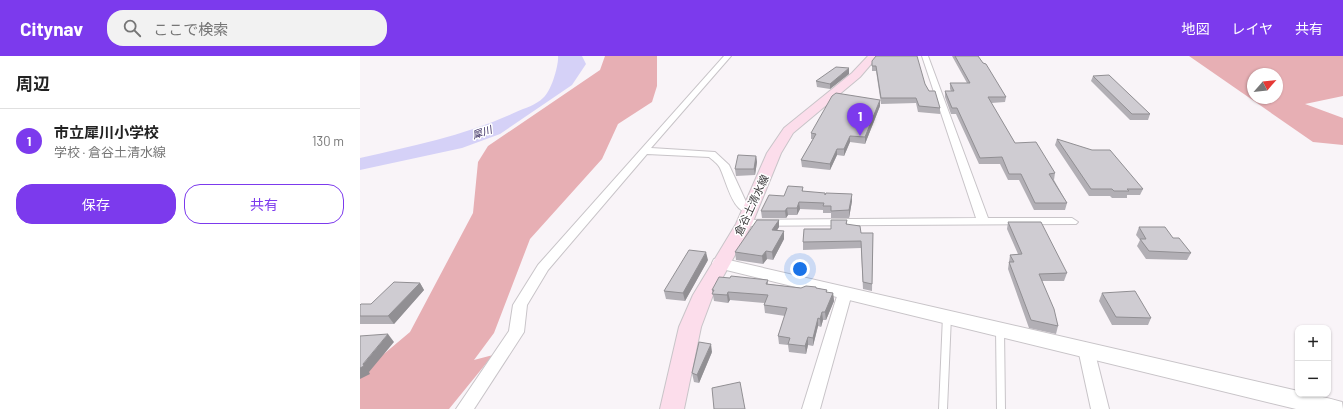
<!DOCTYPE html>
<html lang="ja">
<meta charset="utf-8">
<style>
:root{--surface:#fff;--page:#f2f2f2;--text:#222;--muted:#767676;--line:#e0e0e0;--accent:#7c3aed}
body{margin:0;font-family:Barlow,"Noto Sans JP",sans-serif;background:var(--page);color:var(--text)}
.controls{position:absolute;right:12px;bottom:12px;display:grid;overflow:hidden;border-radius:8px;box-shadow:0 1px 3px #0004}
.controls button{width:36px;height:36px;display:grid;place-items:center;padding:0;border:0;border-bottom:1px solid var(--line);background:var(--surface);color:var(--text);font:20px sans-serif}
.compass{position:absolute;left:887px;top:12px;width:36px;height:36px;border-radius:50%;background:var(--surface);box-shadow:0 1px 3px #0004;rotate:62deg}
.you{position:absolute;left:440px;top:213px;width:14px;height:14px;margin:-10px;border:3px solid #fff;border-radius:50%;background:#1a73e8;box-shadow:0 0 0 6px #1a73e833}
.badge{display:grid;place-items:center;width:26px;height:26px;border-radius:50%;background:var(--accent);color:#fff;font-size:13px;font-weight:700}
.pin{position:absolute;translate:-50% -33px;filter:drop-shadow(0 1px 2px #0008)}
.pin::after{content:'';position:absolute;top:21px;width:14px;height:12px;background:inherit;clip-path:polygon(0 0,100% 0,50% 100%)}
.list{margin:0;padding:0;list-style:none}
h2{display:flex;justify-content:space-between;align-items:center;height:52px;margin:0;padding:0 16px;font-size:17px}
h2 small{font-size:13px;font-weight:400;color:var(--muted)}
.list li{display:grid;grid-template-columns:26px 1fr auto;gap:12px;align-items:center;box-sizing:border-box;height:64px;padding:0 16px;border-top:1px solid var(--line)}
.list b{display:block;font-size:15px;white-space:nowrap}
.list p{margin:0;font-size:13px;white-space:nowrap;color:var(--muted)}
.list em{font-size:13px;font-style:normal;color:var(--muted)}
.actions{display:flex;gap:8px;padding:12px 16px}
.actions a{flex:1;padding:9px 0;border:1px solid var(--accent);border-radius:16px;text-align:center;font-size:14px;color:var(--accent)}
.actions .main{background:var(--accent);color:#fff}
.icon{flex:none;width:22px;height:22px;fill:none;stroke:currentColor;stroke-width:2;stroke-linecap:round;stroke-linejoin:round}
.map{position:relative;flex:none;width:983px;height:353px;overflow:hidden}
header{display:flex;align-items:center;gap:24px;box-sizing:border-box;height:56px;padding:0 20px;background:var(--accent);color:#fff}
header strong{font-size:19px}
nav{display:flex;gap:22px;margin-inline-start:auto;font-size:14px}
.search{width:280px;height:36px;background:var(--page);display:flex;align-items:center;gap:10px;box-sizing:border-box;padding:0 14px;border-radius:16px;color:var(--muted);font-size:15px}
main{display:flex}
aside{flex:1;background:var(--surface)}
.map>svg:first-child{display:block}
</style>
<header>
<strong>Citynav</strong>
<div class="search"><svg class="icon" aria-label="search" viewBox="0 0 24 24"><circle cx="10" cy="10" r="6"/><path d="M15 15l6 6"/></svg>ここで検索</div>
<nav><a>地図</a><a>レイヤ</a><a>共有</a></nav>
</header>
<main>
<aside>
<h2>周辺<small></small></h2>
<ul class="list">
<li><span class="badge">1</span><div><b>市立犀川小学校</b><p>学校 · 倉谷土清水線</p></div><em>130 m</em></li>
</ul>
<div class="actions"><a class="main">保存</a><a>共有</a></div>
</aside>
<div class="map">
<svg width="983" height="353" viewBox="0 0 983 353">
<rect width="100%" height="100%" fill="#f9f4f8"/>
<!-- forest -->
<path fill="#e7afb4" fill-rule="evenodd" d="M245 0H297V30L292 46 258 68 242 103 170 183 134 277 114 304 133 299 89 353H0V318L50 276 113 157 118 106 128 90 240 14Z
M829 0H983V40L945 48 983 62V89L953 86ZM893 18H917V42H893Z"/>
<!-- water -->
<path fill="#d5d1f7" d="M198 0H222L226 8 212 29 140 78 102 92 0 114V102C53 90 107 79 156 56 165 52 176 49 183 42 191 36 199 9 198 0Z"/>
<g fill="none" stroke-linecap="round" stroke-linejoin="round">
<!-- service casing -->
<g stroke="#c8c4c8" stroke-width="10">
<path id="service" d="M640 273 641 353
M583 353 587 260"/>
</g>
<!-- minor casing -->
<g stroke="#c8c4c8" stroke-width="2">
<path id="minor" d="M364 0H371L291 92 355 96 369 109 387 148 396 154 394 156C373 162 367 126 360 112 358 108 353 104 349 101L287 98 188 214 167 249 164 276 114 353H96L149 275 153 249 178 209Z
M562 0H568L628 162H712L718 166 716 168 380 170 378 168 384 164 616 162Z
M485 232 490 234 492 237 460 353H442L478 237 480 234Z
M726 287 731 289 734 293 749 353H731L718 293 721 289Z"/>
</g>
<!-- tertiary casing -->
<g stroke="#c8c4c8" stroke-width="2">
<path id="tertiary" d="M360 202 938 335V338C953 338 968 342 982 346L983 353H936L354 211 352 207 354 203Z"/>
</g>
<!-- secondary casing -->
<g stroke="#c8c4c8" stroke-width="2">
<path id="secondary" d="M508 0H518L500 21 433 77 421 97 392 168 353 239 341 271 324 353H300L319 271 333 239 376 168 407 97 424 72 492 17Z"/>
</g>
<!-- service -->
<use href="#service" stroke="#fff" stroke-width="8"/>
<!-- minor -->
<use href="#minor" fill="#fff" fill-rule="evenodd"/>
<!-- tertiary -->
<use href="#tertiary" fill="#fff" fill-rule="evenodd"/>
<!-- secondary -->
<use href="#secondary" fill="#fcddeb" fill-rule="evenodd"/>
</g>
<!-- wall -->
<path fill="#b2afb5" d="M592 0H618L646 41 645 46 631 47 655 87 695 117 694 124 707 147 705 154H674L659 124H648L640 108H619L596 58H591L585 41V35H591L590 33V27H607Z
M512 5 565 28 569 35 580 52V58L558 56 556 47 521 48 516 15H512Z
M489 18 470 33 457 31 456 25Z
M733 20 790 58 788 64H770L731 25Z
M520 50 505 88 490 86 484 100 477 99 470 114 442 111 441 104 453 83H451V77Z
M697 83 783 133 780 139H767V142H752L750 140H729L695 89Z
M396 100 397 106 395 119 376 120 375 113Z
M443 131V135L492 145 489 162H471V157H463V154L440 153 437 159H428L426 162H402L401 155 424 140Z
M419 164V171L417 174 424 175V183L413 204 407 203 403 208 376 204 375 196Z
M487 164V168L501 177H513L512 235 503 233 501 192 443 194V186L471 173Z
M648 166 707 217 704 225H682L698 270 696 278 669 272 648 213 650 199 658 198 647 173Z
M779 171 813 182 831 197 827 204 786 203 777 190 780 184 776 179Z
M348 204 325 245 306 243 304 235Z
M408 224V228L441 232H456L467 234V236L473 237 474 245 466 264H463L461 271 458 270 453 290 448 289 446 298 429 296 428 289 419 288 418 280 425 260 405 257 404 249 405 247 370 244 368 247 354 245 352 234Z
M60 227 64 234 34 268H0V249L11 248Z
M742 237 791 262 788 269H752L739 245Z
M352 296 339 327 334 326 332 317Z"/>
<!-- shaded-wall -->
<path fill="#918f93" d="M489 12V18L470 33V28Z
M520 44V50L505 88V81Z
M490 80V86L484 100V93Z
M477 93V99L470 114V108Z
M396 100 397 106 395 119 394 113Z
M492 138V145L489 162V154Z
M439 146 440 153 437 159V152Z
M427 152 428 159 426 162 425 155Z
M419 164V171L413 181 412 174Z
M424 175V183L413 204 412 196Z
M406 195 407 203 403 208 402 200Z
M346 196 348 204 325 245 323 237Z
M60 227 64 234 34 268 28 260Z
M368 236 370 244 368 247 367 239Z
M473 237 474 245 466 264 465 256Z
M462 256 463 264 461 271 460 263Z
M458 262V270L453 290V282Z
M28 278 34 286 9 316 10 318 0 323V312Z
M448 281V289L446 298 445 290Z
M351 288 352 296 339 327 337 319Z"/>
<!-- building -->
<path fill="#cfccd2" stroke="#918f93" d="M516 0H557L565 28 569 35H575L580 52 559 50 556 42H521L516 10H512V5Z
M595 0H618L623 7 626 8 646 41H628L655 87 676 86 695 117 689 118 707 147H675L661 118H649L642 101 620 102 597 52H592L585 35H594L590 27H610Z
M476 11 489 12 470 28 456 25Z
M749 19 790 58H772L733 20Z
M476 37 520 44 505 81 490 80 484 93H477L470 108 441 104 456 78 451 77 472 40Z
M697 83 732 94H750L783 133H767L769 135H754L752 133H731Z
M378 99 396 100 394 113H375Z
M428 130 443 131 442 135 465 137V139L466 137 492 138 489 154 471 155V150H463L464 147 439 146 437 152H427L425 155H401L409 139 424 140Z
M397 164H419L412 174 424 175 412 196 406 195 402 200 375 196Z
M471 164H487L486 168 500 170 501 177H513L512 228 503 226 501 185 443 186 444 173H471Z
M648 166H681L707 217 679 218 694 253 698 270 671 264 649 206H654L650 199 662 198Z
M779 171H805L813 182H819L831 197 789 195 780 183H786Z
M329 194 346 196 323 237 304 235Z
M371 220 408 224 406 228 441 232 446 230 456 231V232L467 234 466 236 473 237 465 256H462L460 263 458 262 453 282 448 281 445 290 428 288 430 282 418 280 427 252 404 249 408 239 368 236 367 239 352 238 354 234H352L359 221 370 222Z
M34 226 60 227 28 260H0V249L1 248H11Z
M775 235 791 262 756 261 742 237Z
M28 278 3 308 4 310 0 312V280Z
M339 286 351 288 337 319 332 317Z
M380 326 385 353H354L352 332Z"/>
<g text-anchor="middle" dominant-baseline="central" stroke-width="3" stroke-linejoin="round" paint-order="stroke">
<!-- far-water labels -->
<g font-size="10" font-style="italic" fill="#2e2058" stroke="#fff">
<text transform="translate(122 76) rotate(-19)">犀川</text>
</g>
<!-- street labels -->
<g font-size="11" fill="#3c3a3c" stroke="#fff">
<text transform="translate(391 149) rotate(-65)">倉谷土清水線</text>
</g>
</g>
</svg>
<div class="controls">
<button>+</button>
<button>−</button>
</div>
<svg class="compass" viewBox="-18 -18 36 36"><path d="M0-13l5 13h-10z" fill="#e53935"/><path d="M0 13l5-13h-10z" fill="#767676"/></svg>
<div class="you"></div>
<div class="pin badge" style="left:500px;top:80px">1</div>
</div>
</main>
